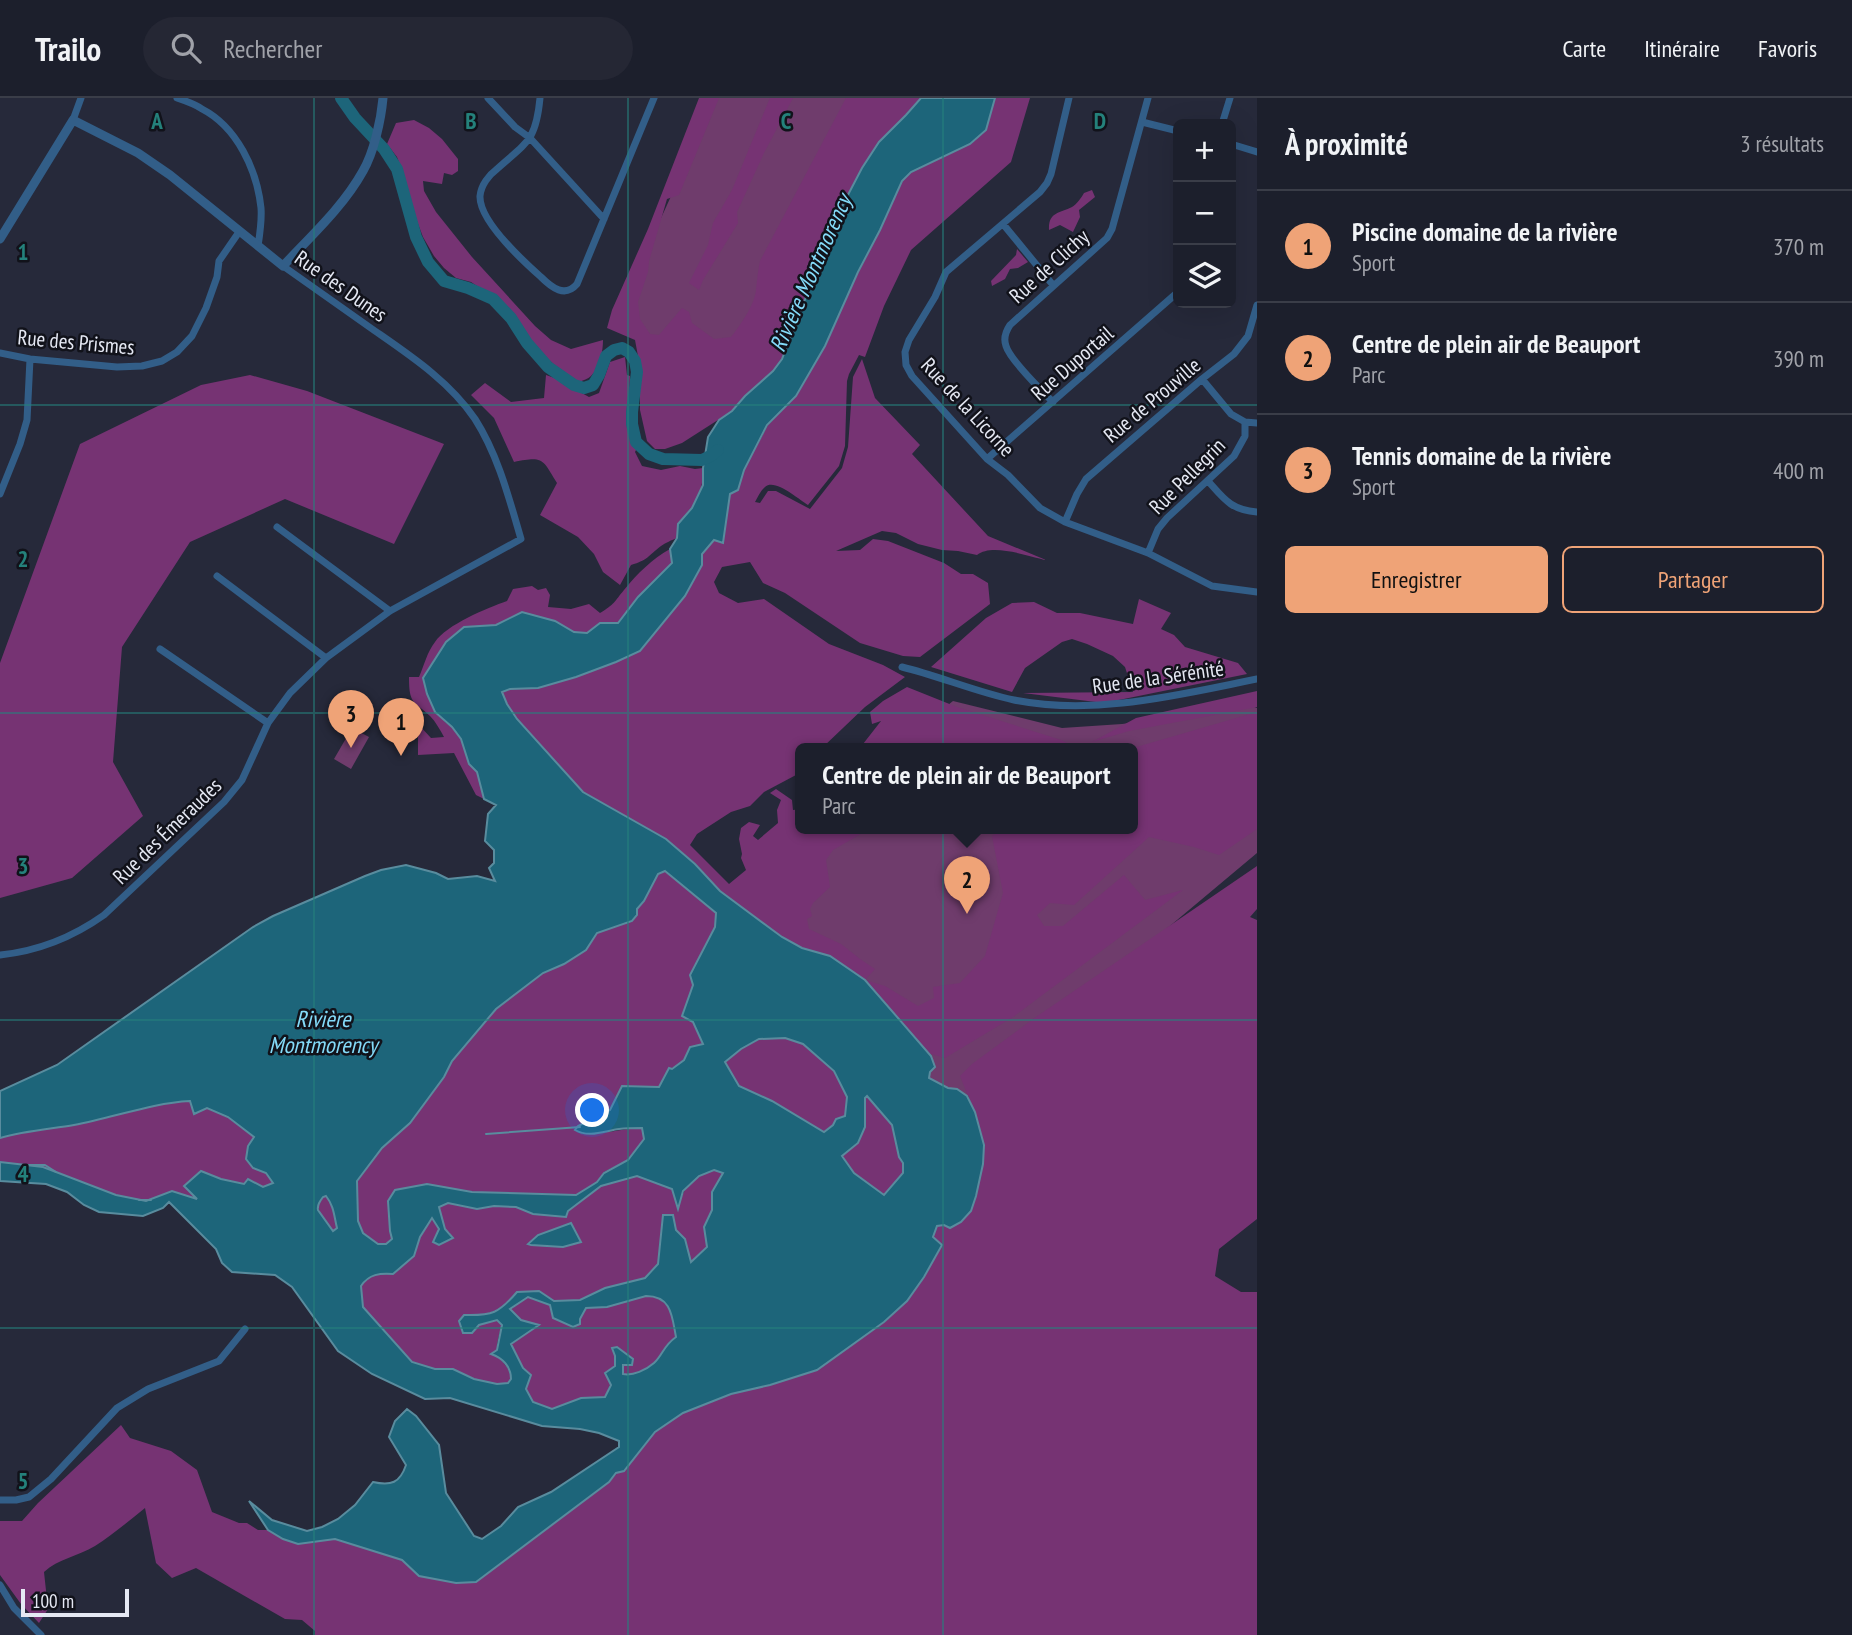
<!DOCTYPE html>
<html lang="fr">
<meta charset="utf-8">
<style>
:root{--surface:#1c1f2c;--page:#252734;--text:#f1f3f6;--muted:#a0a2a9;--line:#3a3d48;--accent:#efa377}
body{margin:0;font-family:"PT Sans Narrow",sans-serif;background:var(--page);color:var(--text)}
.controls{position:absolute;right:21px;top:21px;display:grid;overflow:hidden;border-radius:10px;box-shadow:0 7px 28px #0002}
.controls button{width:63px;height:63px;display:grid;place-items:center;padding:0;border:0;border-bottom:2px solid var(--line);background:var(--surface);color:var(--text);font:35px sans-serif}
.scale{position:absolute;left:21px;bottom:18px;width:108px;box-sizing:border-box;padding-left:7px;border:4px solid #e5e8f3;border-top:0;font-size:19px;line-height:24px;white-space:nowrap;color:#e5e8f3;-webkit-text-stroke:5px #11121a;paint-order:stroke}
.you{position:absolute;left:593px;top:1013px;width:24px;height:24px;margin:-18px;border:5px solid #fff;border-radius:50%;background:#1a73e8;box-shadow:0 0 0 10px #1a73e833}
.badge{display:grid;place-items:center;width:46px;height:46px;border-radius:50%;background:var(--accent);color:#111;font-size:23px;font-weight:700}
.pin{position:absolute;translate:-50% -58px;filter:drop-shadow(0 2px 4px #0008)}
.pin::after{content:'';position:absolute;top:37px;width:24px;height:21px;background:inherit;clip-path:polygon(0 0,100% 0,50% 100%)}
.popup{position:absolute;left:795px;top:645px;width:343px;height:91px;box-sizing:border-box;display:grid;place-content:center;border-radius:10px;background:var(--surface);filter:drop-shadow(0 2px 5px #0005);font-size:23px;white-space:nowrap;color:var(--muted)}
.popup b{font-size:26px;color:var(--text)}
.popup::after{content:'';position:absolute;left:50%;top:100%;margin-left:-14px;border:14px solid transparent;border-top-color:var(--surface)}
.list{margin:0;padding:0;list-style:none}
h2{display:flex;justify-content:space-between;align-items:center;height:91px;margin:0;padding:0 28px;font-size:30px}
h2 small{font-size:23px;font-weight:400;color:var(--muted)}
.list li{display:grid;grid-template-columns:46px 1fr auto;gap:21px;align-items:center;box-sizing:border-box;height:112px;padding:0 28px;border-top:2px solid var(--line)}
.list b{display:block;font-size:26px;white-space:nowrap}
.list p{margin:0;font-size:23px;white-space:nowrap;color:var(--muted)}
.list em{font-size:23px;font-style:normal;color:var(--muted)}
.actions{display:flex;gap:14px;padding:21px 28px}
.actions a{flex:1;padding:16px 0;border:2px solid var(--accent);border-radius:10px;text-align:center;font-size:24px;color:var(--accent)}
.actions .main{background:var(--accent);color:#111}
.icon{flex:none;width:38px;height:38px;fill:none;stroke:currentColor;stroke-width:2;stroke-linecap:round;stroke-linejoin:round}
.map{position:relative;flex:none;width:1257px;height:1537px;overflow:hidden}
header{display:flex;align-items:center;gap:42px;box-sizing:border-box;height:98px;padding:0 35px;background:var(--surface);border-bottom:2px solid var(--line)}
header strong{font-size:33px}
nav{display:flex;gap:38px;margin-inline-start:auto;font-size:24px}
.search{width:490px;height:63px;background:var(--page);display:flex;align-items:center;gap:18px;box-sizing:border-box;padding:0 24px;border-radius:38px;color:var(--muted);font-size:26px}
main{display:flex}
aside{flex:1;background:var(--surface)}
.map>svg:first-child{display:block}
</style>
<header>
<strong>Trailo</strong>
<div class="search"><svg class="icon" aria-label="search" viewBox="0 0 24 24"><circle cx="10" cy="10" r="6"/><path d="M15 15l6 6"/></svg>Rechercher</div>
<nav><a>Carte</a><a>Itinéraire</a><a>Favoris</a></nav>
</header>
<main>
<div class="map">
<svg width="1257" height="1537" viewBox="0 0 1257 1537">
<rect width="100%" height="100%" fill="#26293a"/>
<!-- green -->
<path fill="#6f3c6c" d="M716 0H921L906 17 732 313 645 232 618 214Z
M1235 602 1257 610V755L967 998 957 991H948L929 980 930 974 802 850 801 730H1133V650H894L953 603 1062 630 1122 626 1168 620Z
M352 630 369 639 351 671 334 661Z"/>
<!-- forest -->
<path fill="#763373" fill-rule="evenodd" d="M699 0H719L679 97 667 101 649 163 648 174 638 204 640 221 650 236 659 237 682 210 689 214 692 225 714 241 731 239C740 228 755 206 756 192 757 182 758 173 760 163L846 0H921L906 17 879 44 862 70 811 174 809 191 782 261 773 273 745 298 732 313 682 345 665 351H655L647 343 640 312V269L635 242 607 230 612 212 648 131Z
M770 0H793L764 55 737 114 738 125 703 182 699 192 689 185 708 147 713 125 732 92Z
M995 0H1030L1011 64 911 152 884 208 865 259 859 257 849 276 847 283 845 348 839 368 808 407C799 402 775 380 765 389 761 392 758 399 755 404L760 405 768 393H776L810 411 842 370 848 349 853 279 862 261 875 300 920 347 912 356 988 438 1046 462C1027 458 992 445 977 457L958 453 942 452 918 446 896 435 882 433 836 453 860 452 873 441 888 443 944 465 961 476H973L988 485 990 506 920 559 903 558 860 545 785 495 763 485 750 464 722 469 714 484 719 495 738 505 764 501 829 546 883 567 905 579 865 609 822 650H801V672L796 677 764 694 750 708 731 714 697 736 690 747 729 786 746 772 741 760 742 756 739 741 741 730 749 724 760 727 753 738 758 742 778 725 777 712 781 702 770 695 776 691 792 702 793 712 801 711V730H871L833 752 826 762 830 789 813 805 810 811 812 818 807 821 809 831 841 846 860 861 875 871 865 882 885 888 918 908 934 900 933 889 960 885 985 858 1003 795 992 738 1004 730H1133V650L1257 614V731L1219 757 1194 749 1149 739 1074 807 1050 805 1037 817 1044 828H1063L1124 777 1145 802 1183 792 1013 919 945 960 928 955 865 882 830 858 802 850 782 839 720 793 695 765 666 741 583 694 517 621 507 606 502 594 510 591 538 590 576 579 616 564 640 553 702 467V456L714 442 723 444 730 396 738 392 744 372 768 327 796 298 880 132 902 83 911 74 970 46 986 32Z
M414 22 429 30 442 41 458 61V73L452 77 444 75 442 86 423 83 424 93 436 114 472 159 535 228 551 242 571 251 603 242C603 253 600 270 591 278 588 281 583 282 579 284L564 276 546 259 535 248 502 205 471 184 456 180 444 170 434 158 423 139 410 105 403 75 397 59 387 46 396 25Z
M1092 92 1095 99 1079 112 1080 119 1073 134 1060 127 1049 132C1048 114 1060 115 1072 109 1077 106 1081 100 1084 95Z
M1017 151 1028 164 1018 170 1010 171 1005 181 992 188 991 183 1016 157Z
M625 259 627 277 630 278 629 307 635 320 641 342 635 354 642 368 661 372 680 368 695 371 703 370C703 385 701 396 693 409 683 424 679 420 677 440 672 442 665 445 661 448 648 458 648 462 631 467L620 487 603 474 594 456 578 439 540 417 557 385C542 361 544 358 514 364L494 320 471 297 485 285 511 304 544 300 546 277 566 284 578 293 589 299 599 295 610 264Z
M250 277 307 293 444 346 394 446 285 401 190 444 122 549 113 664 143 718 72 780 0 800V565L80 346 201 287Z
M670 451 672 465 638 499 618 525H600L587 535 574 534 555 523 522 514 496 527 464 529 446 544 423 580 445 624 452 629 461 641 469 666 477 674 484 701 496 707 476 697 454 655 418 657V626L431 640 444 639C440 632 436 624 430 618 413 602 409 606 409 579H419C424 568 427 554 435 544 446 527 487 510 507 503L513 491 532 488 538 492 546 490 550 497 548 509 571 511 589 506 600 515C615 506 614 504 624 492 637 476 653 460 670 451Z
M1139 501 1171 515 1161 531 1174 537 1185 549 1238 565 1247 576 1104 605 1023 595 1133 594 1125 569 1113 558 1087 546 1072 541 1062 544 1025 570 1012 594 931 569 986 520 1012 505 1034 504 1057 515H1080L1133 526Z
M907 589 957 609 1061 642 1077 650H863V646L881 623 872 626 870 614 883 603Z
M1257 593V609L1129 633 1092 644 1136 620Z
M1257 768V811L1250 819 1257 822V1121L1219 1151 1215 1178 1241 1194H1257V1537H315V1533L302 1522 285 1521 196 1470 172 1480 156 1465 145 1410C129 1423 112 1437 95 1448 78 1458 58 1461 44 1474L48 1511 39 1525 21 1506 0 1477V1423H22L38 1405 121 1327 130 1340 171 1353 197 1372 212 1414 239 1425H247L258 1432H268L283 1441 298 1446 335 1441 402 1462 419 1478 609 1384 655 1334 683 1315 731 1296 770 1287 817 1272 885 1224 907 1203 924 1179 942 1148 932 1139 937 1127H944L984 1047 975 1015 960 978 972 966 1036 919Z
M665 773 716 815 715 828 690 877 693 887 682 918 693 924 703 946 690 949C686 959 681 968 669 971L659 989 622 988 610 1012 578 1028 582 1036C602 1036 622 1031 642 1030L645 1040 628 1062 604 1074 597 1084 576 1097 472 1094 427 1086 395 1092 392 1141 386 1146H378L363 1135 358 1123 357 1083 382 1049 410 1025 444 979 452 963 496 911 543 875 564 866 586 852 597 835 632 823 637 811 644 803 658 776Z
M785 940 803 946 834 973 847 999 845 1018 823 1034 772 1003 739 988 725 964 741 951 759 941Z
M868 998C874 1008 884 1016 891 1026 898 1037 895 1053 903 1065V1075L884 1097 854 1075 841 1058C868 1037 865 1032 865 1000Z
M191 1003 228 1019 255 1039 253 1070 266 1075 273 1084 263 1090 249 1081 244 1086 221 1081 201 1074 199 1102 172 1093 146 1103 116 1097 43 1069 0 1064V1040C24 1033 50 1031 74 1027 114 1020 151 1005 191 1003Z
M714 1072 724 1075 712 1094V1112L704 1129 707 1149 690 1165 685 1141 676 1132 673 1117H664L658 1166 645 1180 605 1190 580 1202 554 1203 539 1193 517 1194 504 1209 484 1217 479 1227 497 1222 502 1227C500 1235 495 1248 498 1256 502 1266 511 1269 511 1281L508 1286H497L474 1281 453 1271H435L412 1264 363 1209 361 1188C369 1176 380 1175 393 1176L414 1158 420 1139 432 1120 439 1131 436 1137 450 1135 445 1131 439 1109 448 1105 477 1111 494 1108 516 1109 533 1116 566 1119 568 1113 601 1088 637 1078 672 1091 678 1110C685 1086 691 1081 714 1072ZM571 1125 581 1144 563 1149 528 1146 538 1137Z
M326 1098C334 1109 334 1118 337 1130L332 1133 321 1118 318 1108 323 1099Z
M646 1198H657L670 1210 676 1239C663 1247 663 1257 654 1265 645 1272 633 1278 622 1276L623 1267 612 1250C619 1267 612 1283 605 1299L581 1300 552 1311 533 1304 526 1291 523 1270 511 1246 538 1227 521 1222 510 1212 527 1199 550 1207 580 1221 586 1210 607 1209Z"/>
<!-- water -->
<path fill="#1d657a" stroke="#598c9e" stroke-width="2" fill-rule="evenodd" d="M921 0H995L986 32 970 46 911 74 902 83 880 132 858 174 825 248 796 298 767 327 744 372 738 392 730 396 723 445 714 442 702 456V467L685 498 640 553 616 564 576 579 538 590 510 591 502 594 507 606 517 621 583 694 666 741 695 766 720 793 782 839 802 850 830 858 865 882 931 958 935 969 930 974 929 980 948 990 957 991 967 998 975 1014 984 1047 983 1066 976 1098 971 1113 961 1124 950 1130 944 1127 937 1128 933 1139 942 1147 924 1179 907 1203 884 1224 817 1272 770 1287 731 1296 683 1315 655 1334 624 1373 616 1375 609 1384 476 1484 456 1485 419 1478 402 1462 335 1441 298 1446 283 1441 268 1432 249 1403 272 1422 307 1433 322 1429 338 1421 355 1407 373 1384C391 1388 400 1385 406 1367L389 1339 395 1323 407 1311 416 1318 439 1347 446 1395 474 1438 482 1441 501 1428 518 1409 551 1394 619 1349V1343L599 1335 580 1331 542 1328 450 1300 425 1301 372 1276 338 1253 292 1189 275 1177 232 1174 222 1165 216 1151 169 1104 163 1110 143 1118 99 1114 84 1107 67 1094 46 1086 0 1083V1064L43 1069 116 1097 146 1103 172 1093 197 1101 184 1088 201 1073 221 1081 244 1086 248 1081 263 1089 273 1085 266 1075 253 1070 246 1061 248 1048 254 1039 228 1019 207 1010 194 1016 190 1003C151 1005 113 1020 74 1027 50 1031 24 1033 0 1040V993L57 967 253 829 273 818 365 778 381 772 406 767 436 775 448 781 477 778 495 783 489 770 494 765V752L485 743 488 716 496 707 484 701 477 674 469 666 461 641 452 629 435 614 427 596 423 580 446 544 464 529 496 527 522 514 555 523 574 534 587 535 600 525H618L638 499 672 465 670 451 677 440 678 426 692 410 703 387V370L708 339 719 322 732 313 745 298 773 273 782 261 809 191 811 174 826 139 862 70 879 44 906 17ZM665 773 716 815 715 829 690 877 693 887 682 918 693 924 703 946 690 949 684 962 672 971 669 970 659 989 622 988 610 1012 578 1028 575 1032C589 1040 604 1033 619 1031 627 1030 635 1030 642 1030L644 1041 628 1062 604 1075 597 1084 576 1097 472 1094 427 1086 395 1092 388 1103 390 1133 392 1141 386 1146H378L363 1135 358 1123 357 1083 382 1050 410 1025 444 979 452 963 496 911 543 875 564 866 586 852 597 835 632 823 637 817V811L644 803 658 776ZM785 940 803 946 834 973 847 999 845 1018 836 1021 833 1027 824 1034 772 1003 739 988 725 964 741 951 759 941ZM867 998 892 1027 899 1059 903 1065V1075L884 1097 854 1075 842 1058 858 1045 865 1029V1000ZM714 1072 723 1075 712 1094V1112L704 1129 707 1149 691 1164 685 1141 676 1132 673 1117H663L658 1166 645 1180 605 1190 580 1202 554 1203 539 1193 517 1194C499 1215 492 1218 464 1217L459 1223 463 1235H472L479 1227 497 1222 502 1227 497 1252 491 1256C503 1260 511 1269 511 1281L508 1285 497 1286 474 1281 453 1271H435L412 1264 363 1209 361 1188C369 1176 380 1175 393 1176L414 1158 420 1139 432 1120 439 1131 433 1144 439 1147 453 1140 445 1131 439 1109 448 1105 477 1111 494 1108 516 1109 533 1116 566 1119 568 1113 601 1088 637 1078 672 1091 678 1111 683 1093 699 1078ZM326 1098C334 1108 334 1118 337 1130L333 1133 318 1112C317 1107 320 1103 323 1099ZM646 1198C672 1198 672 1219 676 1239 663 1248 663 1257 654 1265 646 1272 633 1278 623 1276V1267H632L633 1261 617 1249 612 1250 615 1258V1268L605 1275 611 1287 605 1299 581 1300 552 1311 533 1304 526 1291 531 1277 523 1270 511 1246 539 1227 521 1222 510 1211 528 1199 550 1207 553 1220 573 1229 580 1226V1221L586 1210 607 1209Z
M571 1125 581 1144 563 1149 531 1147 528 1146 538 1137Z"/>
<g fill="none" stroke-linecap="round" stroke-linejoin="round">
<!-- stream -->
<path stroke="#598c9e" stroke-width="2" d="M486 1036 580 1029
M26 1067H45L56 1074
M139 1102H151"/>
<!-- river -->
<path stroke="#1d657a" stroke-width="12" d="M341 0 355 20 384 51 397 71 416 139 428 164 444 183 468 190 493 201 511 220 527 245 548 269 574 287 584 290 593 287 599 277 606 258 614 252 622 250 629 254 635 263 637 274 632 314V326L636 344 649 356 663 361 702 362 712 357 718 352"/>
<!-- minor -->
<path stroke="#325e88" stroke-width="7" d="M177 0C186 3 195 6 202 11 237 29 257 72 261 110 262 123 260 135 258 148
M488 0 515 29 530 40 604 121
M540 0C536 43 527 44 497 71 489 77 481 87 480 98 479 123 523 163 541 179 552 190 565 200 577 186L654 0
M1069 0 1051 76 1047 85 1040 94 946 174 935 199 909 242 905 254 906 267 912 278 987 361 1008 377 1040 410 1065 424 1148 455 1212 488 1257 494
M73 22 81 0
M1142 24 1178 33
M1222 26 1230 0
M1231 46 1257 54
M1003 126 1053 187
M0 255 30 261 117 269 142 268 162 263 177 254 192 238 206 210 217 179 219 163 239 134
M1202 281 1231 316 1245 324 1257 325
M1053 304C1041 292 1010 262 1006 248 1003 240 1006 233 1010 227L1107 140 1112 131 1148 0
M987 361 1178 194
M1208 383C1224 401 1231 412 1257 414
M0 396 20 346 27 322 30 261
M1065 424 1077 396 1086 381 1202 281 1234 256 1248 238 1257 207
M277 429 390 513
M1148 455 1158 431 1167 420 1234 358 1245 338V324
M217 478 326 560
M160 551 268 625
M902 569C939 578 976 594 1014 602 1095 618 1177 597 1257 581
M0 857C39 853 73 839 104 817L224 704 242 682 268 625 290 595 326 560 390 513 521 441C509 400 498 357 475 321 450 284 411 258 375 233 344 211 314 190 283 168
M0 1402H16L29 1399 51 1381 117 1310 148 1291 219 1263 245 1231
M0 1487 14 1510 41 1537"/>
<!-- tertiary -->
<path stroke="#325e88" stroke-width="9" d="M0 141 73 22 138 55 170 77 283 168C311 138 343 109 363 73 374 54 381 22 383 0"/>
</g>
<!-- grid -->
<path fill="none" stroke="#24817b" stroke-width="2" stroke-opacity="0.55" d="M314 0V1537M628 0V1537M943 0V1537M0 307H1257M0 615H1257M0 922H1257M0 1230H1257"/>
<g text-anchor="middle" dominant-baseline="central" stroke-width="5" stroke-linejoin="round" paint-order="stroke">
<!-- street labels -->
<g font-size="21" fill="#e5e8f3" stroke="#11121a">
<text transform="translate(1049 168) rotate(-42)">Rue de Clichy</text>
<text transform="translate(341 188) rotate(35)">Rue des Dunes</text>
<text transform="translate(76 244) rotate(5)">Rue des Prismes</text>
<text transform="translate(1072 265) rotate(-41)">Rue Duportail</text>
<text transform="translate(1152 302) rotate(-40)">Rue de Prouville</text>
<text transform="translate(968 309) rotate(47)">Rue de la Licorne</text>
<text transform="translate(1187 378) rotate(-45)">Rue Pellegrin</text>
<text transform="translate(1158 579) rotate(-8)">Rue de la Sérénité</text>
<text transform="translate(167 733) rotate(-44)">Rue des Émeraudes</text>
</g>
<!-- water labels -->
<g font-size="23" font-style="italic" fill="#84dbf9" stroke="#11121a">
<text transform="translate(810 175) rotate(-66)">Rivière Montmorency</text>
<text x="323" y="920">Rivière<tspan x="323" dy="26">Montmorency</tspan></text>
</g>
</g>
<g font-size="23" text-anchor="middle" font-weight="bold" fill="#24817b" stroke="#11121a" stroke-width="5" stroke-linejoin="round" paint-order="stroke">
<text x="157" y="31">A</text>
<text x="471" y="31">B</text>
<text x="786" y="31">C</text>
<text x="1100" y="31">D</text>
<text x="23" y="162">1</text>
<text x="23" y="469">2</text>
<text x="23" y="776">3</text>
<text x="23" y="1084">4</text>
<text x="23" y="1391">5</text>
</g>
</svg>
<div class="controls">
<button>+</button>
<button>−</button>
<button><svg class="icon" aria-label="layers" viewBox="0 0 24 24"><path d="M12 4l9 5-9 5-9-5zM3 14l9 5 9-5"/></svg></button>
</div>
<div class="scale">100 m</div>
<div class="you"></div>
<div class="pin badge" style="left:401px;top:658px">1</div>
<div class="pin badge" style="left:967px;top:816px">2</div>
<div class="popup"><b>Centre de plein air de Beauport</b>Parc</div>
<div class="pin badge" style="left:351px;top:650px">3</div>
</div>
<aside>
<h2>À proximité<small>3 résultats</small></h2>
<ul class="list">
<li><span class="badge">1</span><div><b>Piscine domaine de la rivière</b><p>Sport</p></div><em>370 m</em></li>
<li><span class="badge">2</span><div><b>Centre de plein air de Beauport</b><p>Parc</p></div><em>390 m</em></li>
<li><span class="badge">3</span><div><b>Tennis domaine de la rivière</b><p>Sport</p></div><em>400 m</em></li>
</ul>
<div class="actions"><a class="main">Enregistrer</a><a>Partager</a></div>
</aside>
</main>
